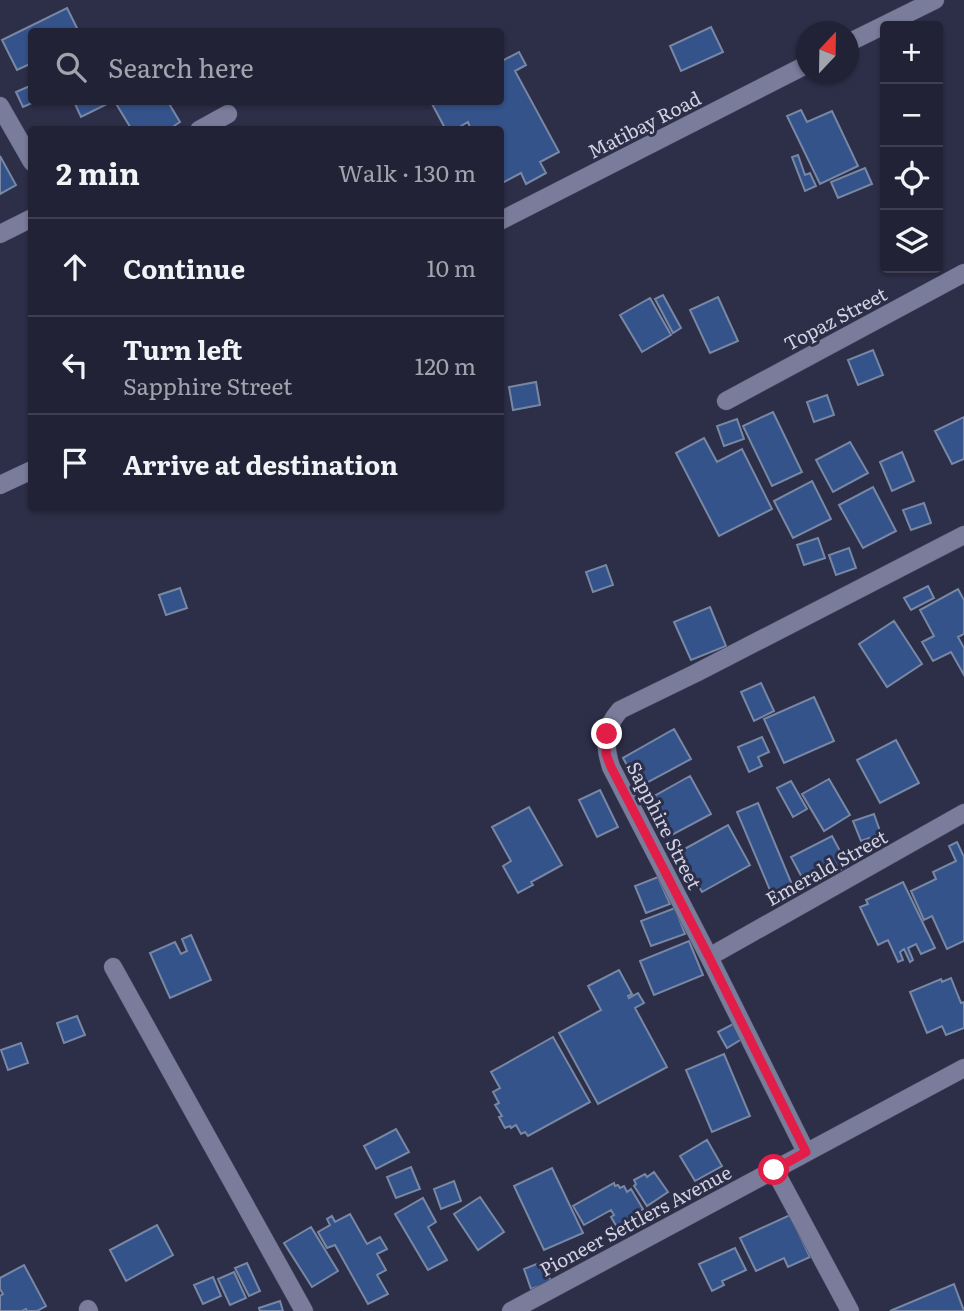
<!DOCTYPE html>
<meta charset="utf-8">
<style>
:root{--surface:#222236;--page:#2a2a3e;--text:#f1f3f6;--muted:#a2a4ad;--line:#3f3f51}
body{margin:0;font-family:Literata,serif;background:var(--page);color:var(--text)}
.controls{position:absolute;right:21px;top:21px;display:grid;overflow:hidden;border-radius:7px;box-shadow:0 2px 5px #0004}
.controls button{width:63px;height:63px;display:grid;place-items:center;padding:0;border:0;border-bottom:2px solid var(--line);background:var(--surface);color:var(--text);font:35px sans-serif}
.compass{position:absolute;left:796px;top:21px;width:63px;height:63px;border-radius:50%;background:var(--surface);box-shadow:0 2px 5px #0004;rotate:22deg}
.stop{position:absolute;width:21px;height:21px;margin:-16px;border:5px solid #e11d48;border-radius:50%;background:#fff}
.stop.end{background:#e11d48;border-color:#fff;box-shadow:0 2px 7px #0008}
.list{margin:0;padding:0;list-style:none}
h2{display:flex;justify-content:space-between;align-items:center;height:91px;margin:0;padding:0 28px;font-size:30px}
h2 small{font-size:23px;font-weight:400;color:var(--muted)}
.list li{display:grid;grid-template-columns:46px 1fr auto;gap:21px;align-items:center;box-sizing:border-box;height:98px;padding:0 28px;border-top:2px solid var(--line)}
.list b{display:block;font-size:26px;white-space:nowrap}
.list p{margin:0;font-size:23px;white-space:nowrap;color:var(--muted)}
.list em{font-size:23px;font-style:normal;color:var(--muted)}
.icon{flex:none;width:38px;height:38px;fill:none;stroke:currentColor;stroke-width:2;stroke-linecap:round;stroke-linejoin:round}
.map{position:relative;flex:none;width:964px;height:1311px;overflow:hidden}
.search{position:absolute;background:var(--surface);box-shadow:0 2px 5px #0004;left:28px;top:28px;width:476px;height:77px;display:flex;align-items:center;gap:18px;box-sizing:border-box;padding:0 24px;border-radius:7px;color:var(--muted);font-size:26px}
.panel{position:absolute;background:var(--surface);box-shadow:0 2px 5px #0004;left:28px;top:126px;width:476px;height:385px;border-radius:7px}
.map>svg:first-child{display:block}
</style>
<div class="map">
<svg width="964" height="1311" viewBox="0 0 964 1311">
<rect width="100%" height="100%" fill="#2d2e48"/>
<!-- building -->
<path fill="#34538b" stroke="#7888a4" stroke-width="2" d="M67 8 79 32H32V63L17 70 2 40Z
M711 27 723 52 681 71 670 46Z
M519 52 526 65 515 71 559 152 540 162 546 173 526 184 521 173 500 184V130H471L468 122 454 130H446L431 102H500V62Z
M32 85V102H34L23 107 16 92Z
M79 102H111L81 117 75 104Z
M115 102H168L180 122 168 130H132Z
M801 110 807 122 832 111 858 166 820 184 787 116Z
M798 155 805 175 810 173 816 186 805 191 792 157Z
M0 156 16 185 0 194Z
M865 168 872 184 838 198 831 182Z
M663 295 681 328 673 333 655 299Z
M718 297 738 341 710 353 690 310Z
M650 298 671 335 642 352 620 315Z
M873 350 883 375 858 385 848 360Z
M536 382 540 405 513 410 509 387Z
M827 395 834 415 814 422 807 402Z
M773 412 802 472 772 486 743 426Z
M964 417V459L952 464 935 431Z
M737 419 744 439 724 446 717 426Z
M704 438 717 462 742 449 772 509 719 536 676 453Z
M850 442 868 473 833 492 816 460Z
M902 452 914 481 892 491 880 462Z
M812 481 831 519 793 538 774 501Z
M873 487 896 531 863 548 839 505Z
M924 503 931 523 911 530 903 510Z
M818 538 825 558 804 565 797 545Z
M849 548 856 568 836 575 829 555Z
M606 565 613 585 593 592 586 572Z
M928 586 934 598 911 610 904 598Z
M180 588 187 608 166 615 159 595Z
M958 589 964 600V634L958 637 964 648V675L951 652 933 661 922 642 934 636 920 610Z
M710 607 726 646 691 660 674 622Z
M894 621 922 664 887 687 859 644Z
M761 683 774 711 754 721 741 692Z
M814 697 834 741 784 763 764 719Z
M674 729 691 759 639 787 623 758Z
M762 737 769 752 758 757 762 766 749 772 738 747Z
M896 740 919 783 880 803 857 760Z
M690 776 711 814 670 836 649 799Z
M829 779 850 815 824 831 802 794Z
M791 781 807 809 793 817 777 788Z
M600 790 618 827 597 837 579 800Z
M758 803 793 887 772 895 737 812Z
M529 807 562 865 531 882 533 885 518 893 503 866 511 861 492 827Z
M874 814 881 834 861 841 853 821Z
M728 825 750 865 702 892 679 852Z
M832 836 848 866 807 887 791 857Z
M957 842 964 857V941L947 949 932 916 924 920 911 891 936 879 933 872 956 861 949 846Z
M658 877 670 904 646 913 635 886Z
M903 882 935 948 921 954 916 944 908 948 913 960 910 962 904 949 900 952 903 960 898 962 888 940 878 945 860 907 868 904 866 900Z
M675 908 685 934 651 946 641 921Z
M191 935 211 980 170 998 150 953 175 942 181 954 187 951 182 939Z
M689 941 703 975 654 995 640 961Z
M619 970 632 994 628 996 629 998 638 993 644 1003 635 1008 667 1067 598 1104 559 1033 601 1010 588 986Z
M951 978 961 1003 964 1002V1028L946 1035 942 1026 927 1033 910 992 941 979 942 982Z
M77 1016 85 1035 64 1043 57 1023Z
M733 1024 742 1039 727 1048 718 1032Z
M553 1037 590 1102 528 1136 525 1132 521 1134 516 1125 511 1128 510 1126 505 1128 499 1117 502 1116 495 1105 499 1103 493 1092 500 1088 491 1072Z
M21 1043 28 1063 8 1070 1 1050Z
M724 1054 750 1116 712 1132 686 1070Z
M396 1129 409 1152 376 1169 364 1146Z
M707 1140 722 1166 695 1181 680 1156Z
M411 1167 420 1189 396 1198 387 1177Z
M552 1168 583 1233 544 1250 514 1186Z
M654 1172 668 1192 647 1206 634 1186 636 1184 634 1180 645 1174 647 1177Z
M454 1181 461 1201 441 1209 434 1189Z
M614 1183 615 1186 618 1185 620 1188 624 1186 627 1192 631 1189 643 1209 633 1217 638 1225 624 1233 621 1228 618 1229 611 1217 614 1215 611 1210 584 1225 573 1206Z
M480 1197 504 1232 478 1250 454 1214Z
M423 1198 436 1222 428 1227 447 1260 428 1270 395 1214Z
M350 1214 367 1244 380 1237 387 1249 377 1254 386 1270 377 1275 388 1294 368 1304 335 1245 327 1248 318 1232 330 1225 327 1219 332 1216 335 1222Z
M790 1215 810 1257 788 1267 784 1258 756 1271 740 1238Z
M157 1225 173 1255 126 1281 110 1250Z
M311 1227 338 1271 312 1287 284 1243Z
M735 1248 746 1270 722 1281 724 1285 712 1291 699 1264Z
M544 1261 551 1282 531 1289 524 1269Z
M247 1263 260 1291 249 1296 235 1268Z
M24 1265 46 1306 37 1311H27L26 1309 22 1311H0V1296L3 1294 0 1289V1278Z
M234 1272 246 1298 230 1305 218 1279Z
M213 1277 221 1296 203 1304 194 1285Z
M954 1284 964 1311H890Z
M280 1301 283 1311H260L259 1308Z"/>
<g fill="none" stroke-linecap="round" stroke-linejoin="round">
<!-- street casing -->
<g stroke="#4a4a60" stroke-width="19">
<path id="street" d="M848 43 935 0
M0 106 32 162
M199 130 228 114
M500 221 806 65
M0 234 32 218
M726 401 964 273
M0 485 32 470
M709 957 964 813
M113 967 304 1311
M806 1152 709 957 611 767C604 745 604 728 620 710L696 673 964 535
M774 1169 850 1311
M88 1309 89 1311"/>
</g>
<!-- secondary casing -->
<g stroke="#4a4a60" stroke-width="19">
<path id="secondary" d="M511 1311 964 1068"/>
</g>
<!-- street -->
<use href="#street" stroke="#7a7c9b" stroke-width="18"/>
<!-- secondary -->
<use href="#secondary" stroke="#7a7c9b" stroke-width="18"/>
</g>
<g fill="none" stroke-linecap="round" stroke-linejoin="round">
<!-- route -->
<path stroke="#e11d48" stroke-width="9" d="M607 734 606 754 611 767 709 957 806 1152 774 1170"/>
</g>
<g text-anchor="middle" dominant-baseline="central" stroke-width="6" stroke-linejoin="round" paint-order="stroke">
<!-- street labels -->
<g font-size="19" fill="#d0d1e2" stroke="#2d2e48">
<text transform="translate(644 124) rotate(-27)">Matibay Road</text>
<text transform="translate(835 318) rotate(-28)">Topaz Street</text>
<text transform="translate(665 825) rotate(63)">Sapphire Street</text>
<text transform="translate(826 867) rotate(-29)">Emerald Street</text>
<text transform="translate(635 1220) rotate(-28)">Pioneer Settlers Avenue</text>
</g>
</g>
</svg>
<div class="controls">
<button>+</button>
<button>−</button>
<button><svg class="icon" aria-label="locate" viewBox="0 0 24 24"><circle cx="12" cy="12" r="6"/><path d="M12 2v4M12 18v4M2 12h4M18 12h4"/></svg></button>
<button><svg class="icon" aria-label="layers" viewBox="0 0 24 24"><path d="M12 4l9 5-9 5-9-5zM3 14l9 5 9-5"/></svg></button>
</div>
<svg class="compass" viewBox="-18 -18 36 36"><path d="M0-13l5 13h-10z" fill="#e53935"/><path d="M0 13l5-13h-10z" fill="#a2a4ad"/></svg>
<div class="stop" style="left:774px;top:1170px"></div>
<div class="stop end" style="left:607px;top:734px"></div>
<div class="search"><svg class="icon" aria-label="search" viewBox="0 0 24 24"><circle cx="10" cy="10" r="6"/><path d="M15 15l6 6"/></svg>Search here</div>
<section class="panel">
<h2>2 min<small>Walk · 130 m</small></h2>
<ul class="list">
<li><svg class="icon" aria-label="ahead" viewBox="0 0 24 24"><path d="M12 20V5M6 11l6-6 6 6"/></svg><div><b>Continue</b></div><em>10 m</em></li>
<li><svg class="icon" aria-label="left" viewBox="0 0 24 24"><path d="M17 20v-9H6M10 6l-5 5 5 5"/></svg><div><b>Turn left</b><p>Sapphire Street</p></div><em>120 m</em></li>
<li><svg class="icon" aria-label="arrive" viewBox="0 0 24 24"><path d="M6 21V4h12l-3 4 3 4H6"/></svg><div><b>Arrive at destination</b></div></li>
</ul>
</section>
</div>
